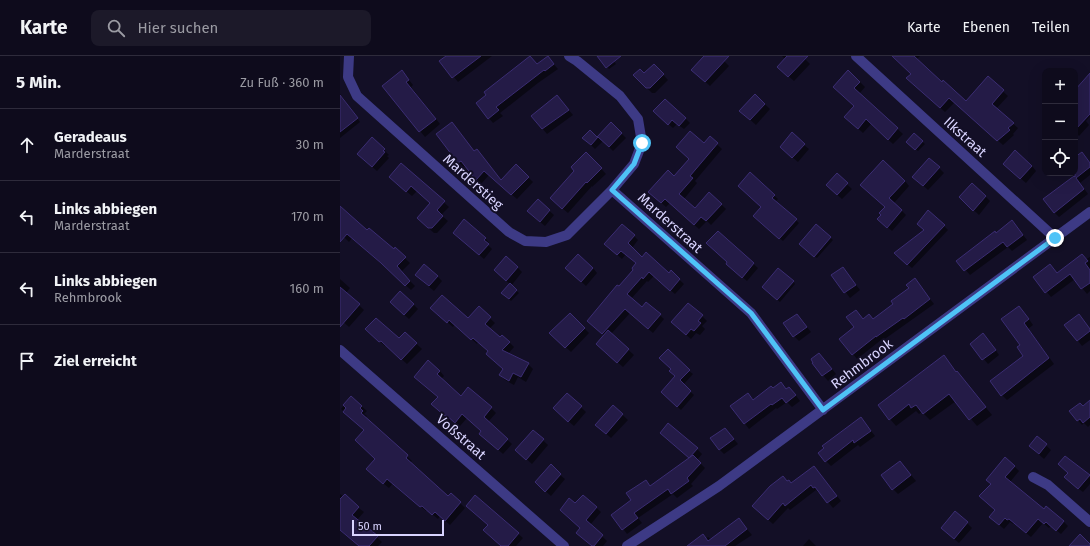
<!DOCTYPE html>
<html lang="de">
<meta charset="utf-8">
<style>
:root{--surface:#0e0b1c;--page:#1c1929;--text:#f1f3f6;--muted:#9b9ba3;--line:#2e2b3b}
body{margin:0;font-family:"Fira Sans",sans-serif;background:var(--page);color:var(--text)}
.controls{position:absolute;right:12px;top:12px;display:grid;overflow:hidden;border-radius:8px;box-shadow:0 4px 16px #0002}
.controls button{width:36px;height:36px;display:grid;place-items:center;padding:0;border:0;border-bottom:1px solid var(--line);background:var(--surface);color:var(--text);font:20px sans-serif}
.scale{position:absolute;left:12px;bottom:10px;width:92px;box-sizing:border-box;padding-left:4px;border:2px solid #d9d4ff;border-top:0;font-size:11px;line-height:14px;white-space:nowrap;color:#d9d4ff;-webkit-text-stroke:3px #130f26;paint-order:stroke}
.stop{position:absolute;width:12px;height:12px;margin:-9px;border:3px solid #4fc3f7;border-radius:50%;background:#fff}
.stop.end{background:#4fc3f7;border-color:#fff;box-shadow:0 1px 4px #0008}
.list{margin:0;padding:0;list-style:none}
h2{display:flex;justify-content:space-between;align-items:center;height:52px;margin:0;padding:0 16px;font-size:17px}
h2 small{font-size:13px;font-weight:400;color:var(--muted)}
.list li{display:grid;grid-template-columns:26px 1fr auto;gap:12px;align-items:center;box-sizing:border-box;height:72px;padding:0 16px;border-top:1px solid var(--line)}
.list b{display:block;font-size:15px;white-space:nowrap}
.list p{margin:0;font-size:13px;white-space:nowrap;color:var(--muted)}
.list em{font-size:13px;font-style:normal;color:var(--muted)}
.icon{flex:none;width:22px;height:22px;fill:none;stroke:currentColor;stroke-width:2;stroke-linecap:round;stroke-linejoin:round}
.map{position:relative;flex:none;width:750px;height:490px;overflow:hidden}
header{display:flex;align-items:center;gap:24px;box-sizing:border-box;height:56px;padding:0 20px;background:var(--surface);border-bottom:1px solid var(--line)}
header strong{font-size:19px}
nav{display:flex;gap:22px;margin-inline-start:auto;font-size:14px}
.search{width:280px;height:36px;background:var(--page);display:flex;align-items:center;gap:10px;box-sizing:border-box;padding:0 14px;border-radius:8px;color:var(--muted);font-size:15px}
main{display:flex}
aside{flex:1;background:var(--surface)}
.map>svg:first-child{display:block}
</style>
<header>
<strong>Karte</strong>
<div class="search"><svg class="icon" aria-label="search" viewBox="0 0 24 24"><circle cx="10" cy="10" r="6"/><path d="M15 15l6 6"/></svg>Hier suchen</div>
<nav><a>Karte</a><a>Ebenen</a><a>Teilen</a></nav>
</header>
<main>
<aside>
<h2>5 Min.<small>Zu Fuß · 360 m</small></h2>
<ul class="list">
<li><svg class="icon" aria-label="ahead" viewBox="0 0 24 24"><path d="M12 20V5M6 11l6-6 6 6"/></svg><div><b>Geradeaus</b><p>Marderstraat</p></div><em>30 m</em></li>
<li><svg class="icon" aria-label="left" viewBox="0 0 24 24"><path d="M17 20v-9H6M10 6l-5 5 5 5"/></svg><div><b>Links abbiegen</b><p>Marderstraat</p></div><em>170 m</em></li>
<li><svg class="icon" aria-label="left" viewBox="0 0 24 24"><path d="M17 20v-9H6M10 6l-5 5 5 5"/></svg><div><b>Links abbiegen</b><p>Rehmbrook</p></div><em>160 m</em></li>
<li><svg class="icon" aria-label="arrive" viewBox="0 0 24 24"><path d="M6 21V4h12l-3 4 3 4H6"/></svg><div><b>Ziel erreicht</b></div></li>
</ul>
</aside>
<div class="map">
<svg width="750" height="490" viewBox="0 0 750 490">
<rect width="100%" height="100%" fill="#130f26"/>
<!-- shadow -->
<path fill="#0007" d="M108 0H152L118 26 101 5Z
M258 0H276L272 3 276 8 269 13Z
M365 0H379L389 10 370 30 358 19Z
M442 0H462L470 8 454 25 438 11 445 3Z
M553 0H580L576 4 602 27 626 46 648 22 668 40 656 53 678 72 673 78 674 79 663 89 615 46 605 56 573 27 572 18Z
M207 1 218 13 198 27 160 57 163 60 153 67 137 48Z
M314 9 328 24 315 37H312L294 19H304Z
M62 15 73 29 71 31 100 68 85 81 43 30Z
M520 26 525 31 519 38 563 78 553 88 531 68 523 77 511 66 515 50 499 36Z
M750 27V60L746 65 749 69 739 80 735 76V48Z
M0 38 20 66 0 82Z
M415 39 430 53 416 69 406 60Z
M221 45 233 59 207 78 192 60Z
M319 60 345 62 350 67 344 73 337 68 333 72Z
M271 67 286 82 273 95 263 85 255 93 244 82 250 75 257 82Z
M98 78 141 99 162 125 176 110 193 126 177 143 149 119 141 128 126 110 124 111 119 107Z
M574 79 585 88 578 95 568 86Z
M370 82 382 93 355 125 357 127 344 143 355 153 369 137 386 153 371 169 367 165 359 173 330 147 326 151 315 141 334 122Z
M464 89 469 93 458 106 446 96Z
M44 94 49 99 47 100 49 102 37 115 23 103Z
M246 97 266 118 252 131V130L228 157 216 147Z
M735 102H746L750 107V119L740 127 748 138 719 161 714 156 733 122 729 117H735Z
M61 108 109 151 101 159 108 165 97 177H94L83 167 91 148 77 135 72 140 55 126Z
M692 110 696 115 686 127 669 112Z
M599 112 604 117 588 134 574 121Z
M410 118 438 143 435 146 459 167 443 185 417 163 422 151Z
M497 119 512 133 502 143 492 134Z
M565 125 569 130 554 147 566 159 552 175 543 167 542 159 546 151 526 133Z
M645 140 650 145 639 159 625 146Z
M198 145 214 159 205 170 193 160Z
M0 154 27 175 54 194 55 193 70 207 61 216 75 230 71 234 47 212 12 182 9 186 0 177Z
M672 165 687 184 672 195 668 191 630 219 618 205Z
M476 170 493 184 477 202 460 188Z
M604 170 608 174 572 212 560 202 586 175Z
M378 176 418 212 407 225 392 212Z
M294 180 298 184 292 192 302 202 329 218 331 216 344 228 335 238 314 220 308 226 307 225 291 243 302 252 306 247 324 263 313 277 290 257 271 278 294 299 283 311 262 293 265 280 252 269 279 232 295 214 297 208 286 198 282 203 270 192Z
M119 181 145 182 149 187 148 189 152 193 144 203Z
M750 201V235L747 238 735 223 711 241 694 221 717 218Z
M177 211 182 216 171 230 179 237 171 245 163 237 170 228 160 219Z
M253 212 257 217 246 230 232 217Z
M503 212 520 234 510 242 493 219Z
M97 220 102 225 94 235 81 224Z
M0 223 10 232 6 237 24 254 9 271 0 263Z
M575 224 594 248 542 285 541 284 517 303 513 298 516 255 523 263 533 264 554 248 570 232Z
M453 225 455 228 440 246 425 233Z
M73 248 78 253 69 263 56 251Z
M139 252 155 267 149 273 160 283 169 286 174 291 168 298 188 308 193 313 186 326 178 321 174 329 165 324 160 319 164 313 149 295 138 286 137 288 115 268 113 271 96 257 128 263Z
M684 256 693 269 688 273 714 308 667 344 662 339 685 300 682 289Z
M230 258 249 277 231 296 211 277Z
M362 260 367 265 362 270 365 273 360 279 356 277 351 283 337 271Z
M461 264 471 276 459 285 454 280Z
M726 269 750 273V284L742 290Z
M65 277 82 293 67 308 46 289 45 290 32 278 59 284Z
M648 283 659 299 648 308 631 288Z
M604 301 652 359 637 370 616 345 590 364 582 356 579 358 576 355 556 370 550 363Z
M484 303 496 318 488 325 474 308Z
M100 315 104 320 101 323 121 341 151 352 156 357 148 366 172 388 163 398 145 382 142 375 127 362 120 370 111 363 110 364 97 353 99 341 80 325Z
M349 315 353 318 343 329 354 339 341 354 322 336 336 320Z
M441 328 447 334 454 337 460 345 452 351 447 346 437 353 436 352 409 373 392 350 408 338 414 344Z
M227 338 246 356 234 370 219 357Z
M11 341 27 355 24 358 27 360 25 362 72 405 70 407 109 442 120 447 125 452 110 469 100 460 98 463 87 454 86 455 53 427 49 432 32 418 37 403 25 374 1 353Z
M750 345V369L748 371 744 367 742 369 731 356 743 351Z
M273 350 288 364 271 382 262 374Z
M521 362 535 380 520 391 518 389 491 410 486 405Z
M385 373 398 388 384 398 379 393Z
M193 375 208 389 192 408 181 398Z
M321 377 357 393 362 398 357 404 365 412 351 428 353 430 337 442 333 438 298 462 302 467 287 478 273 459 293 445 306 425 311 430 350 403Z
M697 381 711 394 704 403 695 395Z
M725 401 750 421V428L743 436 730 426Z
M560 406 576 425 558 438 553 433Z
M674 410 679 415 670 426 704 454 723 465 728 470 721 478 711 470 709 472 703 467 691 481 674 467 673 468 670 466 664 473 655 465 656 454 641 440Z
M474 411 501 445 493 452 480 436 479 437 476 434 450 454 448 452 433 468 418 455 447 426 452 428Z
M220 419 225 423 211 440 201 431Z
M0 438 24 456 17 464 42 486 38 490H20L0 472Z
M135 440 183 482 176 490H162Z
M243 440 261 456 250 469 267 485 263 490H252L242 472 235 449Z
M399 464 412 479 395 490H358L368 481 372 484Z
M627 467 632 472 619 487 607 477Z
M469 483 476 490H463Z"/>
<!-- building -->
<path fill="#241b47" stroke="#3b2d73" d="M106 0H141L112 22 99 5Z
M190 0 197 8 208 0 214 8 205 15 204 14 156 51 159 54 148 63 136 47 146 39 144 36Z
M257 0H281L266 12Z
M364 0H389L365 26 351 14Z
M447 0H468L448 21 437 11Z
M552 0H574L602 26 603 24 626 45 648 20 664 34 652 48 674 67 668 72 670 74 657 85 609 42 600 52 566 22 571 18Z
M314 8 324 18 310 32H306L293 19 300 13 304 17Z
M62 14 69 24 66 26 96 63 79 76 42 30Z
M508 14 520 26 514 32 558 72 548 84 526 63 518 73 504 61 514 50 493 31Z
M750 17V58L735 74V34Z
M415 38 425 48 410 64 399 55Z
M0 39 18 62 0 76Z
M217 39 229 54 202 73 191 60Z
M325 43 346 62 339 70 332 64 328 69 313 55Z
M112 66 134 95 137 93 161 124 176 108 189 121 171 139 144 115 136 124 121 105 118 107 96 78Z
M271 66 282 77 269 91 258 81 251 89 242 82 250 74 257 81Z
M350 75 364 87 370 80 378 87 350 120 353 122 339 138 355 152 369 136 382 148 366 165 361 161 354 169 325 143 321 147 308 136 328 114 334 120 349 103 336 91Z
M452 76 465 88 452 102 440 91Z
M574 77 583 85 575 94 566 86Z
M32 81 45 93 43 95 45 96 32 111 17 98Z
M675 94 692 110 680 123 663 108Z
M246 96 262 112 247 127 246 126 222 153 210 142 234 115 231 111Z
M742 96 750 107V111L736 122 744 133 714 157 703 143 734 120 735 121V101Z
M589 102 600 111 583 130 572 121Z
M543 104 565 125 549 142 562 154 547 172 537 163 541 159 539 157 545 151 520 129Z
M61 107 105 145 97 154 103 160 92 172H88L77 162 90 147 71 130 66 136 49 121Z
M410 116 435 139 432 142 457 163 439 183 413 160 421 151 398 130Z
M497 117 508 127 497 139 486 129Z
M632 127 646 140 633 155 619 141Z
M198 143 210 154 200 166 187 155Z
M0 150 27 174 29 172 54 193 55 191 66 201 57 210 70 225 65 230 41 207 7 178 0 186Z
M588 154 605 169 567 209 554 197 584 174 577 168Z
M124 163 146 182 144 184 149 188 139 199 113 177Z
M672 164 683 179 667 191 663 186 624 215 616 205 655 175 656 177Z
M282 168 295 179 288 187 302 201 306 196 329 217 331 214 340 223 330 235 309 216 303 223 302 221 287 238 302 251 306 246 321 258 308 273 285 253 262 278 247 265 277 229 279 230 293 214 292 212 296 207 281 195 277 199 264 188Z
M476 168 491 181 474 201 459 188Z
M378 175 414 207 402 222 386 208 387 206 366 187Z
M238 198 253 212 241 226 225 212Z
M742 198 748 205 745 207 750 214V227L741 233 730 218 705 237 693 221 710 208 717 217Z
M166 200 178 211 166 225 154 214Z
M84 208 98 220 89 230 75 219Z
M503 211 516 229 504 237 491 219Z
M438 212 454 225 437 244 422 231Z
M575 222 590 243 564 263 563 262 536 281V280L512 299 499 283 514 271 506 261 516 254 523 263 529 258 533 263 553 248 551 245 569 232 566 229Z
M170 227 177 234 169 243 161 237Z
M0 231 20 248 0 271Z
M60 235 74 248 64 259 50 246Z
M102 239 128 262 139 250 151 261 145 268 160 281 162 279 170 286 162 294 189 307 181 321 173 317 169 325 159 319 163 313 146 298 148 295 133 282 131 284 109 264 107 267 90 252Z
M348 247 363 259 358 265 361 267 354 275 351 273 346 279 331 266Z
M679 250 689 263 684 267 709 302 661 340 650 325 683 300 677 291 680 289 661 263Z
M230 257 245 272 225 292 209 277Z
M457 258 467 271 453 281 443 267Z
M739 258 750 273V275L737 285 724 269Z
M36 262 59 282 65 276 77 287 61 304 41 285 39 286 25 273Z
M268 274 289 293 277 307 256 288Z
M643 277 656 294 642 304 630 288Z
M328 293 350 314 340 324 351 335 337 351 321 336 335 320 329 315 331 313 319 302Z
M479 297 492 313 482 320 472 307H473L471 303Z
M604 299 616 316 617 315 646 351 629 364 609 338 583 358 576 349 571 352 569 348 549 364 538 349Z
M88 304 100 315 97 318 121 340 128 331 152 351 144 361 168 383 158 394 139 378 141 375 122 358 115 367 106 359 105 360 91 348 98 341 74 321Z
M441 326 446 333 449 331 456 339 446 347 442 342 432 349 431 348 404 368 390 350 408 337 413 344 431 330 433 332Z
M227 337 242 350 228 366 213 352Z
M11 340 22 350 20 352 23 355 21 357 68 399 66 402 108 440 111 437 121 446 105 465 95 456 92 459 82 450 80 451 47 423 43 428 26 413 35 403 15 384 24 374 3 356 6 352 3 349Z
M750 344V361L743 367 740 363 737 365 729 355 740 347 743 350Z
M273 349 283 358 266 378 255 369Z
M521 361 531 375 514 387 513 384 485 406 478 397 484 392 482 390Z
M328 367 358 392 349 402 320 377Z
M385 372 394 383 379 394 370 382Z
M193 374 204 383 186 404 175 394Z
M697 380 707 388 699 398 689 390Z
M353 399 361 407 347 422 349 425 331 438 328 433 294 457 298 462 282 474 271 459 291 444 286 437 306 424 310 430Z
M725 400 750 419 738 433 724 421 728 417 718 408Z
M665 401 675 410 665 421 704 453 706 450 724 465 716 475 706 466 704 468 698 463 686 477 669 463 667 464 665 462 659 469 649 461 655 454 639 440 651 428 646 424Z
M560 405 571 419 552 434 541 419Z
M211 408 221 418 205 436 195 426Z
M474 410 497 440 487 447 475 431 473 432 471 429 445 450 443 447 428 464 412 450 430 430 443 420 447 425 449 424 451 427Z
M5 438 19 451 12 459 38 480 29 490H19L0 474V443Z
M135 439 179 477 168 490H161L143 474 148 469 126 450Z
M243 439 257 451 246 464 263 479 254 490H252L236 477 240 472 220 454 229 442 235 447Z
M615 455 628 466 614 483 601 472Z
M399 462 407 473 385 490H347L363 478 368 485Z
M740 478 750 488V490H729Z"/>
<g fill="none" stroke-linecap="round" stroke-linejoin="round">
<!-- minor -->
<path stroke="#3d3a85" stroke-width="10" d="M9 0 8 21 17 40 169 176 185 185 206 186 227 179 272 134
M229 0 237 5 280 40 298 63 302 87 294 108 272 134 411 257 483 354
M516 0 715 182
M0 294 224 490
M693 421 708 429 750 466
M287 490 379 430 750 156"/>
</g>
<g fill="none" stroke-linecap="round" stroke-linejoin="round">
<!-- route -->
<path stroke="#4fc3f7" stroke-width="5" d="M302 87 294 108 272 134 411 257 483 354 715 182"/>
</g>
<g text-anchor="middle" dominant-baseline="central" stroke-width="4" stroke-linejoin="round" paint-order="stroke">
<!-- street labels -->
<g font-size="14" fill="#d9d4ff" stroke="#130f26">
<text transform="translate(625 81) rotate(42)">Ilkstraat</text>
<text transform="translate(133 126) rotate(42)">Marderstieg</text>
<text transform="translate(330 167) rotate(42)">Marderstraat</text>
<text transform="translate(522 308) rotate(-37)">Rehmbrook</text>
<text transform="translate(121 381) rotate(41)">Voßstraat</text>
</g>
</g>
</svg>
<div class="controls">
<button>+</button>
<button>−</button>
<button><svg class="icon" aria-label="locate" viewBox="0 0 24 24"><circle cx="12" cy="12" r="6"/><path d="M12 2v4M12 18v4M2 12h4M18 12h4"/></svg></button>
</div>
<div class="scale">50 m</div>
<div class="stop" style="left:302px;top:87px"></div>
<div class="stop end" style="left:715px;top:182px"></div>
</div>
</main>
